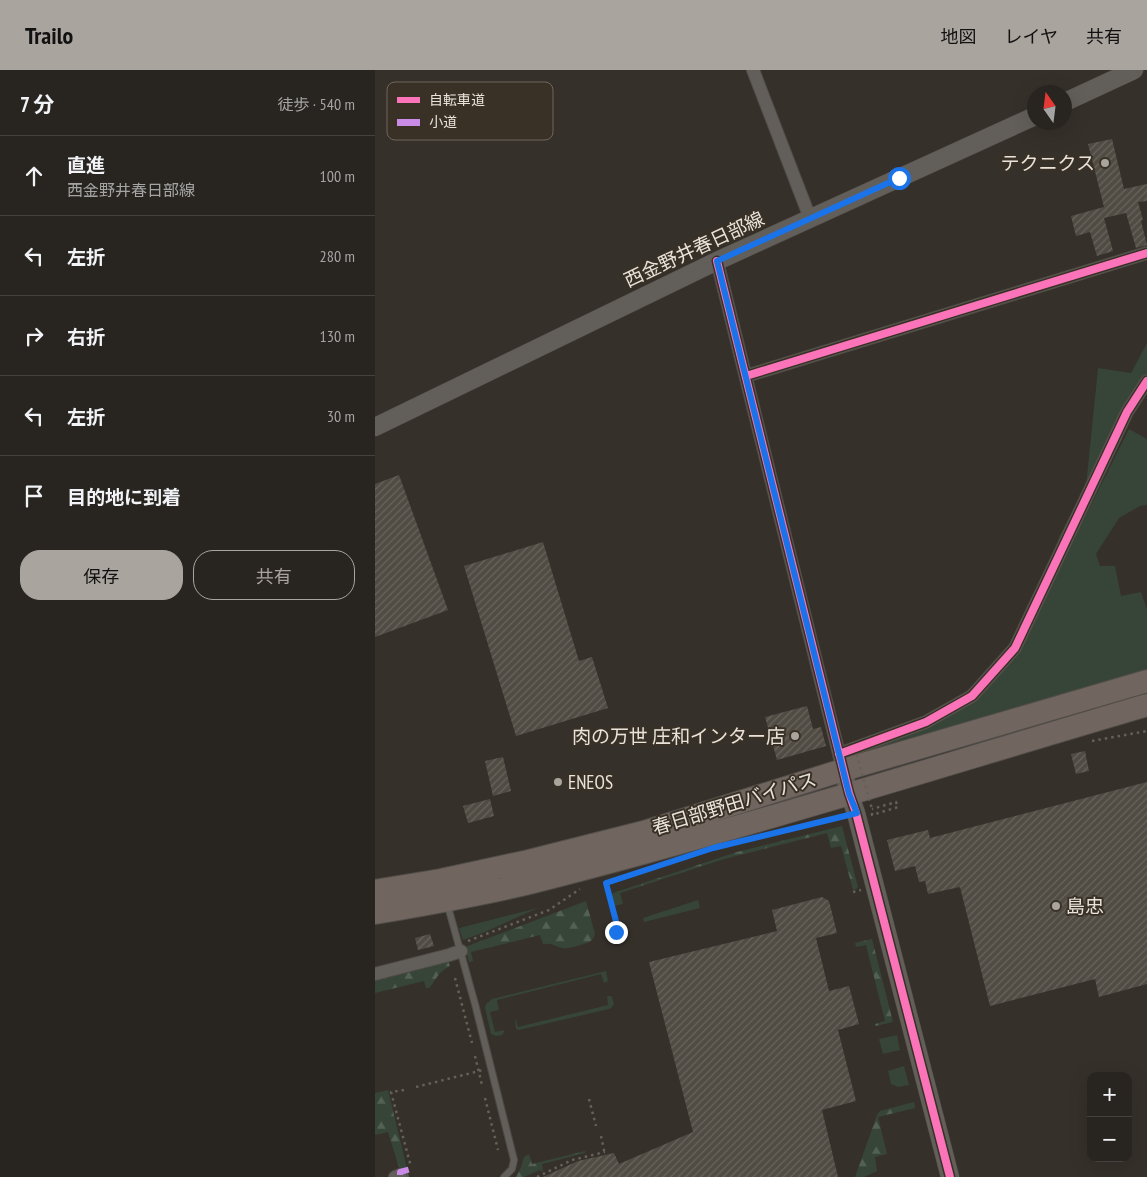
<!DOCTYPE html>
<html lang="ja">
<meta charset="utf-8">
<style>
:root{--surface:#282420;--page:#302c29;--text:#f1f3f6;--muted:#a5a4a5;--line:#44413e;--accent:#aaa49e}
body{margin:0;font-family:"PT Sans Narrow","Noto Sans JP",sans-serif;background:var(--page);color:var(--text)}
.controls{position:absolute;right:15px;bottom:15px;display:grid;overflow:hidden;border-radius:10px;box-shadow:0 5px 20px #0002}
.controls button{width:45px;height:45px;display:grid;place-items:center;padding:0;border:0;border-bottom:1px solid var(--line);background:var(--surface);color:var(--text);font:25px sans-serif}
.compass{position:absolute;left:652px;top:15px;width:45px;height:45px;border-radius:50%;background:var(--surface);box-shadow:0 5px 20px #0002;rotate:346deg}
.stop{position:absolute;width:15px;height:15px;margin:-11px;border:4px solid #1a73e8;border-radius:50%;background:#fff}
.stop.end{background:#1a73e8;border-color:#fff;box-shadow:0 1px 5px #0008}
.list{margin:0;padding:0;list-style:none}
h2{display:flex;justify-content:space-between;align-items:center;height:65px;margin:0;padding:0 20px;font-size:21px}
h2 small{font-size:16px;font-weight:400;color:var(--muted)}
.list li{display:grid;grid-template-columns:32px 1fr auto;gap:15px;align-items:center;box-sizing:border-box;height:80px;padding:0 20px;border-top:1px solid var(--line)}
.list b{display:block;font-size:19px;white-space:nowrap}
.list p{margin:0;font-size:16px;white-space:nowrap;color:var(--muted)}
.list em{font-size:16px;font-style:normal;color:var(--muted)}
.actions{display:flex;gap:10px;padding:15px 20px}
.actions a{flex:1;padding:11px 0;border:1px solid var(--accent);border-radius:20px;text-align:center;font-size:18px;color:var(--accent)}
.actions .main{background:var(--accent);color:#111}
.icon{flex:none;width:28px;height:28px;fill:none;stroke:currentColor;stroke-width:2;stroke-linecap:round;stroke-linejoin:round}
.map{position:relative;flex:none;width:772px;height:1107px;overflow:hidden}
header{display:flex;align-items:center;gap:30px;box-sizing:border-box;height:70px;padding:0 25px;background:var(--accent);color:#111}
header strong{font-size:24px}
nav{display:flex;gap:28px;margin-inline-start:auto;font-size:18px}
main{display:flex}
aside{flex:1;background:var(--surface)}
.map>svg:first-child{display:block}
</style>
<header>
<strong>Trailo</strong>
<nav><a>地図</a><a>レイヤ</a><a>共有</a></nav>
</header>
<main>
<aside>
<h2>7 分<small>徒歩 · 540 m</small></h2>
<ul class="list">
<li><svg class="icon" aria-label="ahead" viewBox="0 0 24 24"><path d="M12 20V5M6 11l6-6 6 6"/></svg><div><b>直進</b><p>西金野井春日部線</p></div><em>100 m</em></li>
<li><svg class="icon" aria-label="left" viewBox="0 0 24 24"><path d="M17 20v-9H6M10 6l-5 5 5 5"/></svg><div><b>左折</b></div><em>280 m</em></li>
<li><svg class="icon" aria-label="right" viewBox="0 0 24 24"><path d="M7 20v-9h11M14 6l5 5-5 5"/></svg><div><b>右折</b></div><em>130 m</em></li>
<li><svg class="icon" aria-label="left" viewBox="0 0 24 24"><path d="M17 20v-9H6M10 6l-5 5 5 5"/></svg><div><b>左折</b></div><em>30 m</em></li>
<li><svg class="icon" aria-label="arrive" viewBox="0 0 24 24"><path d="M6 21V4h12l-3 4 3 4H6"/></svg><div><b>目的地に到着</b></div></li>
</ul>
<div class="actions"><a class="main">保存</a><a>共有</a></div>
</aside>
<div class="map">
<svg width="772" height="1107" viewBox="0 0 772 1107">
<defs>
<pattern id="forest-firs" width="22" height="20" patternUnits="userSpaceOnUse" patternTransform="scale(1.25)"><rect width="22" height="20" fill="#364538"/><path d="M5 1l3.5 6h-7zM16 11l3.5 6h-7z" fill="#536054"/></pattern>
<pattern id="building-hatch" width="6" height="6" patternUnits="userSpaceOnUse" patternTransform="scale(1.25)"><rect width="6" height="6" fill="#504b43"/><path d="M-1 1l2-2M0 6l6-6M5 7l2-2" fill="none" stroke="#69655e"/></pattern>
</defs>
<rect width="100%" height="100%" fill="#35302a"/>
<!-- green -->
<path fill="#364538" d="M772 273V306L687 469 684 467 711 416 723 298 756 303Z
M754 359 772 369V435L765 436 744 448 721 484 725 496H740L746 526 766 522 772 539V599L489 683 486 681 589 628 661 545Z
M323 830 325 838 269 852 268 848Z
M163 838 110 862 88 870 84 858Z
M231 901 233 911 229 913 226 904 122 930 124 940 115 942 120 962 129 960V962L127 965 121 966 116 964 110 938 111 934 117 929Z
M232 926H235L237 927 239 934 236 938 234 939 144 960 141 959 140 950H141L143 957 233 935Z
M522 965 525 980 508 984 504 969Z
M529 996 534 1015 523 1017 516 1014 513 1001Z"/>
<!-- forest -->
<path fill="url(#forest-firs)" d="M467 756 483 817 481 819 478 820 466 776 456 778 452 763 349 789 245 823 248 834 239 836 236 826 238 823 362 782Z
M211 831 220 864C219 867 219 868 216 871 212 874 193 879 188 878 180 877 179 873 168 874L165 865 96 882 98 891 94 892 90 877Z
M497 869 518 952 501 956 500 954 510 951 491 875 481 877 480 873Z
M73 890 75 896C61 904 63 908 54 918H51L49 911 0 923V909Z
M13 1020 34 1107H27L13 1062 0 1065V1023Z
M539 1032 540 1038 503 1047 512 1084 500 1087 502 1101 489 1107H480L502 1045 505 1041Z
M210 1081V1083L167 1094 168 1102 165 1100 149 1107H141L146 1097 149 1087 154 1084 157 1094Z"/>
<!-- building -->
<path fill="url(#building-hatch)" d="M737 69 749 119 772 114V131L763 132 768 150 766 151 772 175 761 178 751 143 729 148 738 181 722 186 715 162 701 166 696 146 729 137 713 74Z
M24 405 73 540 0 567V414Z
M168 472 204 591 217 587 233 638 141 666 89 496Z
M432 636 438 659 446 657 451 676 402 690 390 647Z
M710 681 714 701 701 704 696 684Z
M128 687 136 721 118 726 110 691Z
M772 712V914L724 927 720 909 615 936 585 817 553 824 550 811 544 812 540 796 520 801 512 770 553 760 555 768Z
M115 729 119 746 93 753 88 736Z
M447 827 454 831 462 863 441 868 454 921 474 916 484 954 463 960 481 1031 447 1040 463 1107H168L203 1091 239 1083 244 1094 318 1062 274 892 402 861 397 840Z
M55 864 59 876 43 880 40 868Z"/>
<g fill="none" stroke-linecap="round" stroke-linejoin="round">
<!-- lane casing -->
<g stroke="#514c48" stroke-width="8">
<path id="lane" d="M72 833 100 934 139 1090 137 1099 129 1107"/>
</g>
<!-- street casing -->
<g stroke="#514c48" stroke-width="14">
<path id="street" d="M378 0 435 148
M342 191 468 700
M371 306 772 183
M464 684 551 652 597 626 640 578 752 342 772 311
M0 904 74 885 86 881
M20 1107 25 1105"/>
</g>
<!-- secondary casing -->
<g stroke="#514c48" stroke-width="19">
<path id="secondary" d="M690 32 759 0
M0 357 342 191 660 46
M468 700 474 723 481 743 575 1107"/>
</g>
<!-- highway casing -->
<g stroke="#514c48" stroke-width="24">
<path id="highway" d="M0 821 66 810 154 791 269 762 468 700 772 611
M0 843C53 834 106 825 158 812 364 760 568 695 772 635"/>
</g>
<!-- path -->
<path stroke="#64605b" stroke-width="2.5" stroke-dasharray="2.5 4" stroke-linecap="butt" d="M717 671 772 661
M497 743V745L523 737 521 732 497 739
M231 813 243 859 241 862
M478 822 486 820
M93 871 174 840 205 819
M80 908 97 973
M100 986 107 1015
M41 1017 108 1000
M29 1020 16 1022 36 1097
M110 1028 123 1080
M214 1029 221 1056
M226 1066 230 1085
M162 1107 197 1090 230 1082"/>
<!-- lane -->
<use href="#lane" stroke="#625f5a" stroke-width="6"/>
<!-- street -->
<use href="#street" stroke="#625f5a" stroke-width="12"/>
<!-- secondary -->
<use href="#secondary" stroke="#625f5a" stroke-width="18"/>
<!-- highway -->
<use href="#highway" stroke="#70665f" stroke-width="22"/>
<!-- path-bridge -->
<path stroke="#64605b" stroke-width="2.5" stroke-dasharray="2.5 4" stroke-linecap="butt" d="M478 672 497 739"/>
<!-- quiet -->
<path stroke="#ca8be6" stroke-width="6" stroke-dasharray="12 6" stroke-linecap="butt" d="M25 1105V1102L36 1099"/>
<!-- cycleway casing -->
<g stroke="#393125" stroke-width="11">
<path id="cycleway" d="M342 191 474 723 481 743 575 1107
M371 306 772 183
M464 684 551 652 597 626 640 578 752 342 772 311"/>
</g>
<!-- cycleway -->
<use href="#cycleway" stroke="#fb73b8" stroke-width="8"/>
</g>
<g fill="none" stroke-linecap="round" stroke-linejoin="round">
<!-- route -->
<path stroke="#1a73e8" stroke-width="6" d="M241 862 243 859 231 813 338 778 482 743 474 724 342 191 524 108"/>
</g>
<!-- markers -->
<g fill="#aaa49e" stroke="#393125" stroke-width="2">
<circle cx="730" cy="93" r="5"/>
<circle cx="420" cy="666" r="5"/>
<circle cx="183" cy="712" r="5"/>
<circle cx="681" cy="836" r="5"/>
</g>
<g text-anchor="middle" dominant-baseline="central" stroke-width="4" stroke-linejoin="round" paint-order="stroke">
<!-- poi labels -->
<g font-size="19" fill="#e9e3dc" stroke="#393125" text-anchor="end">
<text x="720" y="93">テクニクス</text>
<text x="410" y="666">肉の万世 庄和インター店</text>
<text x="193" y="712" text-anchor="start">ENEOS</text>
<text x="691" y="836" text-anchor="start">島忠</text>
</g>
<!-- street labels -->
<g font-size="19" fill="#e9e3dc" stroke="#393125">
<text transform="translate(319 179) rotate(-25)">西金野井春日部線</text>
<text transform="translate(359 733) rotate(-17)">春日部野田バイパス</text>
</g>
</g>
<!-- legend -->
<rect x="12" y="12" width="166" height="58" rx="8" fill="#393125" stroke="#6e665c" stroke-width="1"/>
<rect x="22" y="27" width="23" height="6" fill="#fb73b8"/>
<rect x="22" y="49" width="23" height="7" fill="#ca8be6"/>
<g font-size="14" fill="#e9e3dc">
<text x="54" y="35">自転車道</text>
<text x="54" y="57">小道</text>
</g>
</svg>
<div class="controls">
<button>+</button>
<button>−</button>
</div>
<svg class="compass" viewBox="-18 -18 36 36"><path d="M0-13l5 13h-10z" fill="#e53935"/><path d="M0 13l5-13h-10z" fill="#a5a4a5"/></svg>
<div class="stop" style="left:524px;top:108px"></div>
<div class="stop end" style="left:241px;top:862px"></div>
</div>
</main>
